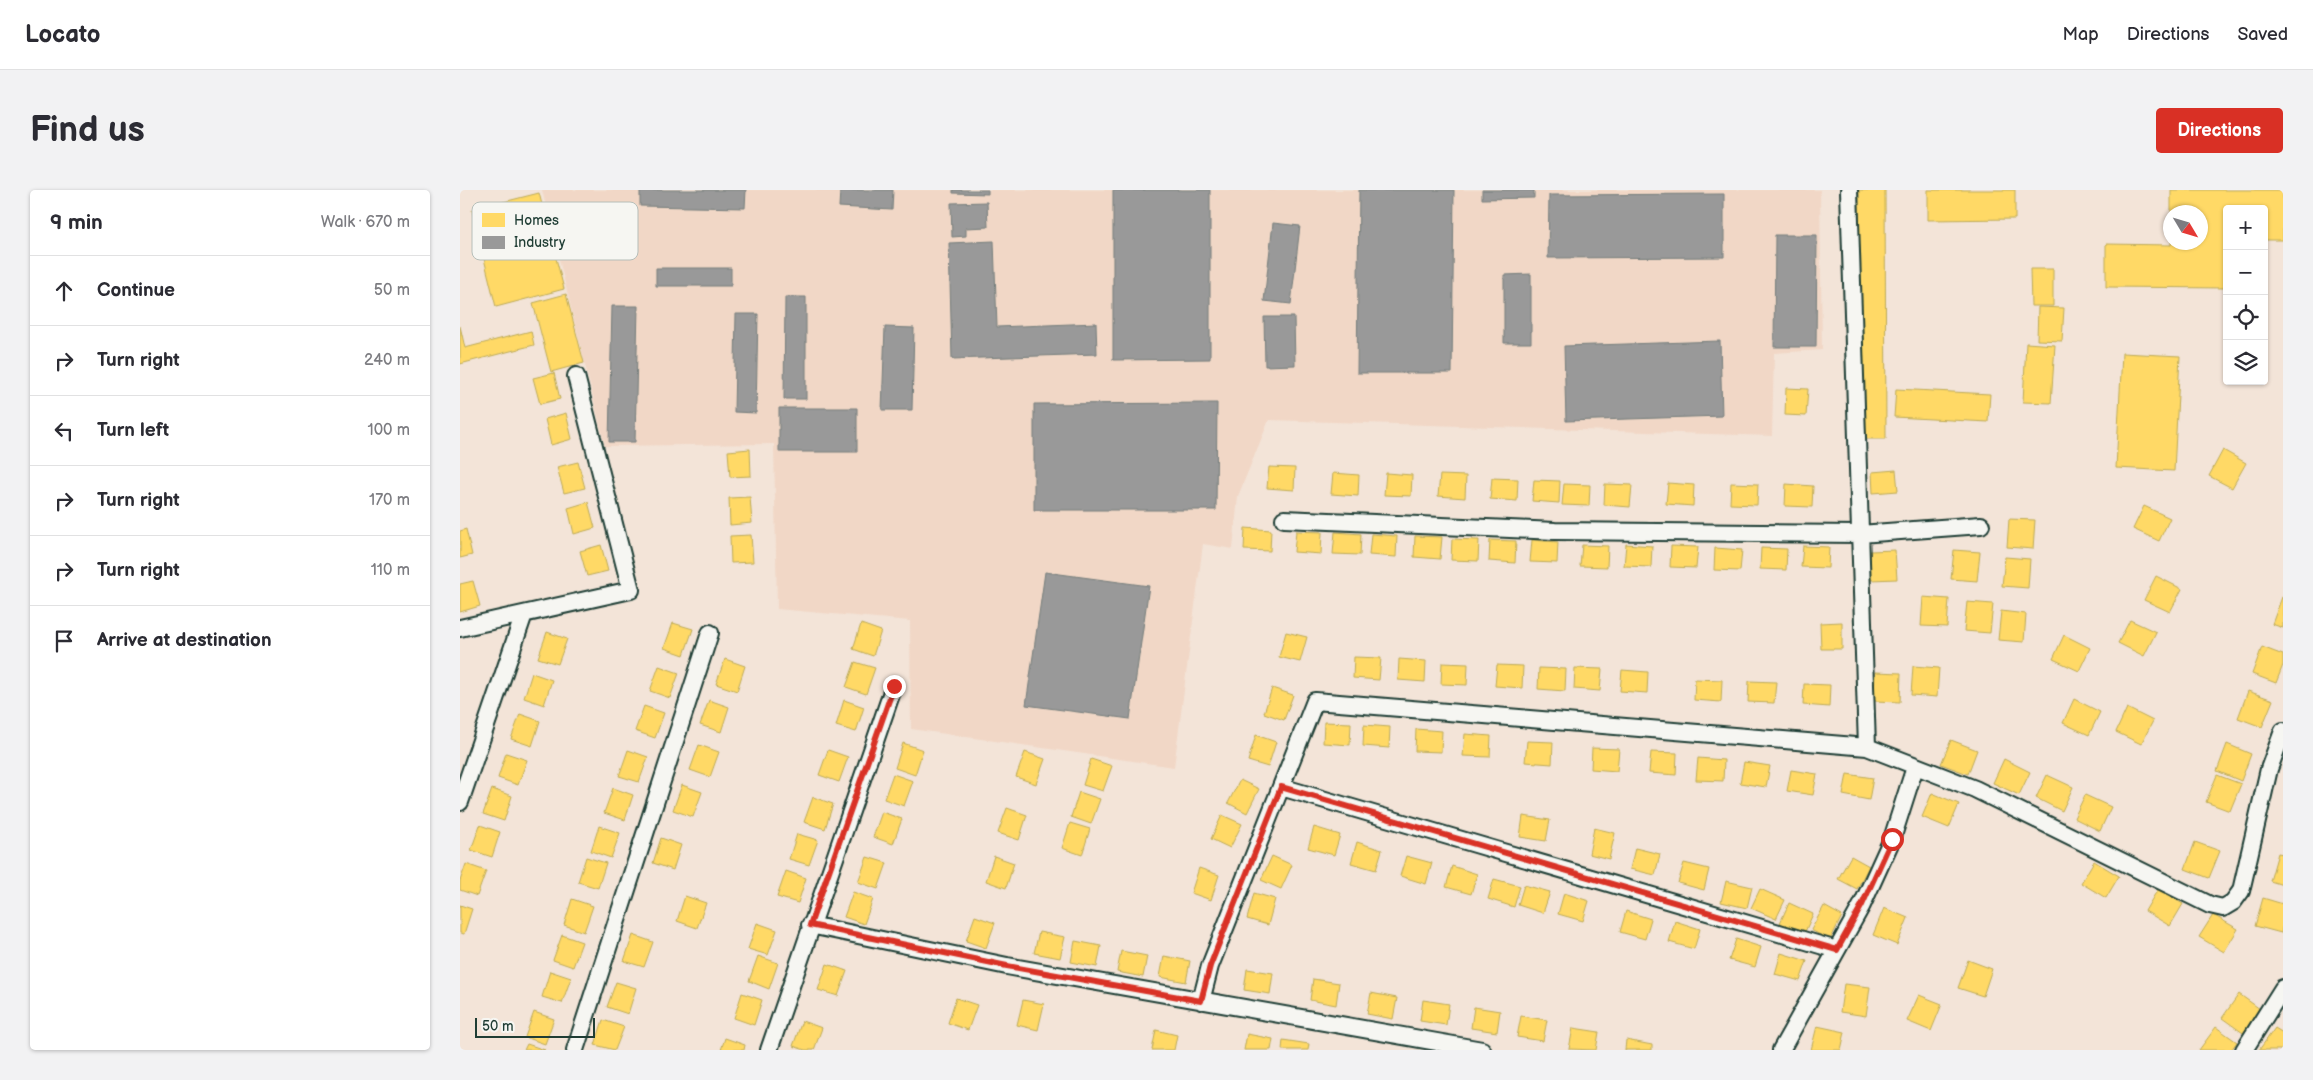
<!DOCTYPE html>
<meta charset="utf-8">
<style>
:root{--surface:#fff;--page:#f2f2f3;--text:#2b2b33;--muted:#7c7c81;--line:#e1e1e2;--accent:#d93025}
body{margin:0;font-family:"Balsamiq Sans",sans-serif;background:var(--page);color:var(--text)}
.controls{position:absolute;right:15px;top:15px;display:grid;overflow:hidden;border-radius:5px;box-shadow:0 1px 4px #0004}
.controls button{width:45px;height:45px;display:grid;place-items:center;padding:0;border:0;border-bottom:1px solid var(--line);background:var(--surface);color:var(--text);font:25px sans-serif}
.compass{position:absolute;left:1703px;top:15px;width:45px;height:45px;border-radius:50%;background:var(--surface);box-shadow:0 1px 4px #0004;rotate:128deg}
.scale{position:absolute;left:15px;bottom:12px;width:120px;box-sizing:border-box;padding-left:5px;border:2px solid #1f3d34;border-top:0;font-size:14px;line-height:18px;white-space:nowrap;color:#1f3d34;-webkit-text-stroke:4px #f6f6f2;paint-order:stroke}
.stop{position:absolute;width:15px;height:15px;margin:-11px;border:4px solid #d93025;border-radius:50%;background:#fff}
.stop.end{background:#d93025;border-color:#fff;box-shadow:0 1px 5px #0008}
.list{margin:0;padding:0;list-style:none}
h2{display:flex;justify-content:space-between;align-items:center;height:65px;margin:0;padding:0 20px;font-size:21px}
h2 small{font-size:16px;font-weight:400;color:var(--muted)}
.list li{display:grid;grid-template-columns:32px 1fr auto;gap:15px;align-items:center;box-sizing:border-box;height:70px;padding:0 20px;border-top:1px solid var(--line)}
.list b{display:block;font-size:19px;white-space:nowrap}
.list em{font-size:16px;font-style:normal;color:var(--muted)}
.icon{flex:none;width:28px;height:28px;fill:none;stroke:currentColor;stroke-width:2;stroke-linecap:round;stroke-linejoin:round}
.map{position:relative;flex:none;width:1823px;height:860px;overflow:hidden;border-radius:5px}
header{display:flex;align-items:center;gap:30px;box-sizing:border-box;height:70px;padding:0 25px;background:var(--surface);border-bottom:1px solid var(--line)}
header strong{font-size:24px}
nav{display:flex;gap:28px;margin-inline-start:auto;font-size:18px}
.intro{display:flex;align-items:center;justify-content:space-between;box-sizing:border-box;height:120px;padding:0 30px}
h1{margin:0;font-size:35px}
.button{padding:12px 22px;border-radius:5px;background:var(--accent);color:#fff;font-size:18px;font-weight:700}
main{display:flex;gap:30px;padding:0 30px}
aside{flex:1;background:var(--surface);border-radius:5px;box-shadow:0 1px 4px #0004}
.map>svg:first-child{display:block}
</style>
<header>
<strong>Locato</strong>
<nav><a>Map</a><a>Directions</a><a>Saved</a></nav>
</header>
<div class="intro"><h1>Find us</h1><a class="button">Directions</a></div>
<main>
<aside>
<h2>9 min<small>Walk · 670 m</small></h2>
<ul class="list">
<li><svg class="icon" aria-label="ahead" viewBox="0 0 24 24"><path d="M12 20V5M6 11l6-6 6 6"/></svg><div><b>Continue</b></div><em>50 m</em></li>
<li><svg class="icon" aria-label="right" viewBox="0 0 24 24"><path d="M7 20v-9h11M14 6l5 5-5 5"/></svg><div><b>Turn right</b></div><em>240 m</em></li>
<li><svg class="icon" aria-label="left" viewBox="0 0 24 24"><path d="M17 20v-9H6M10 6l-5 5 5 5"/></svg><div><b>Turn left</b></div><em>100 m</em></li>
<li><svg class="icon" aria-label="right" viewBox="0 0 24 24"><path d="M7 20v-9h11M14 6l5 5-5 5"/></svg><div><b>Turn right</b></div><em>170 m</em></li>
<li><svg class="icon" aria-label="right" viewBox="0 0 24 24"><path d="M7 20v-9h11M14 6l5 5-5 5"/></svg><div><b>Turn right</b></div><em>110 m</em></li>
<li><svg class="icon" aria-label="arrive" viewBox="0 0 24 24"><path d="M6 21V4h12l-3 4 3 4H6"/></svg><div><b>Arrive at destination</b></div></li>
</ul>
</aside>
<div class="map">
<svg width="1823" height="860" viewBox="0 0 1823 860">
<rect width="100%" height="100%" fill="#f3e4d8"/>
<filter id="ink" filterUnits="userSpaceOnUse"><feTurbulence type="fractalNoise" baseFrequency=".02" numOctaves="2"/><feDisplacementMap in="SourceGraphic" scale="10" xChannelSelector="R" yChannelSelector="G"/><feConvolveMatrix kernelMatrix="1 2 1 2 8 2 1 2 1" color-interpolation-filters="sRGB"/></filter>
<g filter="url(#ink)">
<!-- built -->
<path fill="#f1d7c6" d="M82 0H1360L1362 160 1314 163 1312 246 809 230 778 306 773 359 743 354 714 577 451 539 450 431 317 419 314 254 145 256Z"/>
<!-- homes -->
<path fill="#ffd966" stroke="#bcaa57" d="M1399 0H1425L1426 249H1401Z
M1468 0H1555V29L1468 30Z
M1711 0H1823V50H1804V19H1767V98L1646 97V54L1711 55V52H1740V22H1711Z
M79 3 104 99 36 117 12 20Z
M1570 79H1593V116H1571Z
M106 104 124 173 91 182 73 113Z
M1578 117 1604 118 1602 151 1577 150Z
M0 136 5 158 71 141 74 155 0 174Z
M1566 153 1595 155 1591 213 1563 212Z
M1662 163 1720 166 1714 281 1656 278Z
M94 183 100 209 80 214 73 188Z
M1326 198 1348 199 1346 226 1325 225Z
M1436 199 1530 204 1528 232 1434 227Z
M106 223 112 249 91 255 85 229Z
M290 259 291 286 270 287 268 261Z
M1763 260 1786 273 1772 298 1749 286Z
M118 272 125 298 104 303 97 277Z
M809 277 835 278 834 300 807 298Z
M1436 280 1438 301 1413 303 1412 282Z
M873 283 899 285 898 306 871 304Z
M926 283 952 285 951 306 924 305Z
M980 285 1006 286 1005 308 978 306Z
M1032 288 1058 289 1057 311 1030 309Z
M1074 290 1100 291 1099 313 1072 311Z
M1208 293 1234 295 1233 316 1206 314Z
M1271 293 1298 294 1297 315 1270 314Z
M1104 294 1130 295 1129 316 1102 315Z
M1145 294 1172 295 1170 317 1144 315Z
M1326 294 1353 296 1352 317 1325 316Z
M290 307 292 333 270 335 269 308Z
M128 312 135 338 114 344 108 318Z
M1684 316 1710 328 1699 351 1673 339Z
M1549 329 1575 330 1573 359 1547 357Z
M785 338 811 340 810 361 784 360Z
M6 339 12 365 0 368V341Z
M836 341 862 342 861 364 834 362Z
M875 342 901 344 900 365 873 364Z
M911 344 937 346 936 367 909 365Z
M291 345 293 372 271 373 270 346Z
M955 346 982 347 980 369 954 367Z
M992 349 1019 350 1018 371 991 370Z
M1030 350 1056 351 1055 373 1029 371Z
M1072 350 1098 352 1097 373 1070 372Z
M1166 354 1192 356 1191 377 1164 376Z
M141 355 148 381 127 386 120 361Z
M1122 355 1148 356 1147 377 1120 376Z
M1211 356 1238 357 1236 378 1210 377Z
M1343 356 1369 357 1368 378 1341 377Z
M1255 358 1282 360 1280 381 1254 380Z
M1301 358 1327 359 1326 380 1300 379Z
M1435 360 1437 389 1411 390 1410 361Z
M1494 360 1520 362 1517 391 1491 389Z
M1545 367 1570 369 1568 398 1542 396Z
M1696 386 1722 399 1710 422 1684 410Z
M13 391 20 416 0 422V394Z
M1463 407 1489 409 1487 437 1461 436Z
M1822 407H1823V438L1812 434Z
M1507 412 1533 414 1530 443 1504 441Z
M1541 421 1566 424 1564 452 1538 450Z
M1670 430 1696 442 1684 466 1658 453Z
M1382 432V459H1361L1360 433Z
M213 433 233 439 224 465 204 458Z
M401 434 421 441 413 466 393 459Z
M87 442 107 449 98 474 78 468Z
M826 442 847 447 840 472 819 467Z
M1604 445 1630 458 1619 481 1593 469Z
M1802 457 1823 465V475L1816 493 1792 484Z
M894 467 921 468 919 490 893 488Z
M265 469 285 476 277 501 256 494Z
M939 469 966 471 965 492 938 490Z
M395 472 415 478 406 504 386 497Z
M982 473 1008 474 1007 495 981 494Z
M1037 475 1063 476 1062 498 1035 496Z
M199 476 219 483 210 508 190 501Z
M1453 476 1479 478 1477 507 1451 505Z
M1079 478 1106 479 1105 501 1078 499Z
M1115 478 1142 479 1140 501 1114 499Z
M1162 480 1188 482 1187 503 1160 501Z
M1415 482 1441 483 1440 512 1414 511Z
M72 483 92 490 84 515 64 508Z
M1235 489 1262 490 1261 512 1234 510Z
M1289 491 1316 492 1314 513 1288 512Z
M1344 494 1370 495 1369 517 1343 515Z
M812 498 833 505 824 530 804 523Z
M1788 501 1813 510 1802 537 1778 528Z
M1614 509 1640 522 1629 545 1603 533Z
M249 510 269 517 261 542 240 535Z
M384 510 404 517 396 542 376 536Z
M184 516 204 523 195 548 175 541Z
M1667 518 1693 531 1681 554 1656 542Z
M60 524 80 531 72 556 51 549Z
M864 532 891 533 890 555 863 553Z
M904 535 930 537 929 558 903 556Z
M956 539 982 541 981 562 955 561Z
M1005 544 1031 546 1030 567 1003 566Z
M796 545 816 552 808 577 788 571Z
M1491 550 1517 560 1508 584 1481 574Z
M1067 551 1093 552 1092 574 1065 572Z
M443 553 463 560 455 585 435 578Z
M1767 554 1791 564 1781 591 1757 581Z
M239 555 259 562 250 587 230 580Z
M1132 558 1159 559 1157 581 1131 579Z
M168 560 188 567 179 592 159 586Z
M368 560 388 567 379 592 359 585Z
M565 562 585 569 576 594 556 587Z
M1191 562 1217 563 1216 585 1189 583Z
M46 563 67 570 58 595 38 588Z
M1238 568 1264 570 1263 591 1236 590Z
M631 569 652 576 643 601 623 595Z
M1544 569 1570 582 1559 605 1533 593Z
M1284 572 1310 576 1306 597 1280 593Z
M1331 580 1357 584 1353 605 1327 601Z
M433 584 453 591 444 616 424 609Z
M1387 584 1413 588 1409 610 1383 605Z
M1587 585 1613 597 1602 621 1576 608Z
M1757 585 1781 594 1770 621 1746 612Z
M780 590 799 599 787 623 768 613Z
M222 595 242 602 233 627 213 620Z
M153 598 173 605 165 630 144 623Z
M32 599 52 606 44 631 23 624Z
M619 602 640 609 631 634 611 627Z
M1472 603 1499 614 1489 638 1462 627Z
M1625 605 1651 617 1640 641 1614 628Z
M353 607 373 614 365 639 344 632Z
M547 618 567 625 559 650 538 643Z
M422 622 442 629 433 654 413 647Z
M762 625 782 634 770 658 751 649Z
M1063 626 1090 630 1086 651 1060 647Z
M610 633 630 639 622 665 602 658Z
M20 635 40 642 32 667 11 660Z
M139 636 160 643 151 668 131 661Z
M854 637 880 645 874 665 848 658Z
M1134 638 1155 643 1149 669 1129 664Z
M337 644 358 650 349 675 329 669Z
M201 648 221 655 213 680 193 673Z
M897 652 922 660 916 680 891 673Z
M1735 652 1760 661 1749 688 1725 679Z
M1175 658 1200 664 1195 685 1170 679Z
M1818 663 1823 664V695L1810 691Z
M534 666 554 673 546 698 526 691Z
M812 666 832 675 821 699 801 690Z
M946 666 972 673 966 694 940 686Z
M1391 666 1409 676 1397 699 1378 689Z
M126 667 146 673 138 698 118 692Z
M407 667 427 673 418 699 398 692Z
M1634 671 1659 686 1646 708 1621 693Z
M1224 673 1249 679 1244 700 1218 693Z
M6 674 26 681 17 706 0 700V691Z
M992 676 1017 684 1011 704 986 697Z
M739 678 759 685 751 710 731 703Z
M326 681 346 688 338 713 317 707Z
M1034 689 1060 696 1054 717 1028 709Z
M1266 691 1292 697 1287 718 1261 712Z
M1064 695 1090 702 1083 723 1058 715Z
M1300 699 1325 710 1316 729 1291 718Z
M1698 699 1723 714 1710 736 1685 721Z
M393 702 413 709 404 734 384 727Z
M794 703 815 709 808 735 787 729Z
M1104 703 1129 711 1123 731 1098 724Z
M225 706 246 713 237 738 217 731Z
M1803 708 1823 714V734L1821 743 1795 736Z
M112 709 133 716 124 742 104 735Z
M1329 713 1353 724 1344 744 1320 733Z
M0 715 12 719 4 744 0 743Z
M1364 716 1382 726 1370 750 1351 740Z
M1424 718 1448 728 1437 755 1413 745Z
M1166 721 1191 729 1185 749 1160 742Z
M1753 725 1778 739 1764 762 1739 747Z
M515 726 535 733 526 758 506 751Z
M1215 731 1240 739 1234 759 1209 752Z
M297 733 317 740 308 765 288 759Z
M579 742 605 747 600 768 574 763Z
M102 745 122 752 113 777 93 770Z
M173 745 193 752 184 777 164 771Z
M1276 749 1301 757 1295 777 1269 770Z
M615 751 641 756 637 777 611 772Z
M661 761 687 766 683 787 657 782Z
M1321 763 1347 771 1340 791 1315 784Z
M298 766 318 773 309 799 289 791Z
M704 766 730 771 726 792 700 787Z
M1508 770 1532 779 1523 806 1498 798Z
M367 774 387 781 378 806 358 800Z
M787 779 813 783 810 804 784 800Z
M90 781 111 788 102 813 82 807Z
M853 789 879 793 876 815 850 810Z
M156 792 176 798 168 824 147 817Z
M1384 794 1410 797 1406 826 1380 822Z
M282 803 302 810 294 835 274 828Z
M911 803 937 808 933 829 907 824Z
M1779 804 1800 819 1783 843 1762 828Z
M1459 805 1482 814 1471 841 1447 831Z
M496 808 517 815 508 840 488 833Z
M563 810 584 814 578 840 557 835Z
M963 810 989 814 986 835 960 831Z
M1014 817 1040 821 1037 842 1011 838Z
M74 822 94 829 85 854 65 847Z
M1061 826 1087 830 1083 851 1057 847Z
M143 830 164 837 155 860 135 855Z
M342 831 362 838 354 860H345L333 856Z
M1357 836 1385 842 1381 860H1351Z
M1756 837 1777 852 1771 860H1739Z
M1113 838 1139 842 1136 860 1109 859Z
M1815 838 1823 843V860H1799Z
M696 840 717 845 714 860H692Z
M787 844 813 849 811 860H784Z
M265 848 285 855 284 860H261Z
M823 850 849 854 848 860H822Z
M1166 850 1192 855V860H1165Z
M67 854 85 860H64Z"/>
<!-- industry -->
<path fill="#999" stroke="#747d7b" d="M180 0H286L285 18 180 16Z
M380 0H433L432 20 379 17Z
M493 0H528V4L493 3Z
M653 0H750V169L653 170Z
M899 0H994L992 183H897Z
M1022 0H1074V8L1022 9Z
M1264 4V67L1088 68 1089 5Z
M527 12 528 37 506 38V46L492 47 491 13Z
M813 33 840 36 831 114 804 111Z
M1315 45H1357L1356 157H1314Z
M534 51 537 137 636 133 637 164 492 169 489 53Z
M196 78H271V96H196Z
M1071 84V153H1044V85Z
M325 107H346V209H324Z
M152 116H178L175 252H149Z
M276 124H298L296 223 274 222Z
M804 127H834L835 175 805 176Z
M425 137 454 138 452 220H422Z
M1260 151 1262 226 1106 231 1104 156Z
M757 213 756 320H574V214Z
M319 218H397V262H319Z
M585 382 689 396 670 529 566 515Z"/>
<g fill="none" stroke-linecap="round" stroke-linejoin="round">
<!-- minor casing -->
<g stroke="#1f3d34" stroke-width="20">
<path id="minor" d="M1389 0 1407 557
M824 329 1095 341 1400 344 1521 335
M0 438 171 400 116 186
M821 597 1377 760
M0 612 64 424
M350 735 547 776 1022 860
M741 811 750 776 855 511 1407 557 1515 599 1750 715 1763 718 1773 712 1781 701 1809 579 1823 541
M115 860 250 443
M309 860 434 496
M1321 860 1402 715 1432 649 1455 577
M1784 860 1823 798"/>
</g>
<!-- minor -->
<use href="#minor" stroke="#f6f6f2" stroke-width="16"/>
</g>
</g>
<g fill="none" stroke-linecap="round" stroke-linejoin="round" filter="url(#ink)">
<!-- route -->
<path stroke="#d93025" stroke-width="6" d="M434 496 350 735 547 776 741 811 750 776 821 597 1377 760 1402 715 1432 649"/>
</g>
<!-- legend -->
<rect x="12" y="12" width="166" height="58" rx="8" fill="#f6f6f2" stroke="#b6beb9" stroke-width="1"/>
<rect x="22" y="23" width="23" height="14" fill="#ffd966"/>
<rect x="22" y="46" width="23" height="13" fill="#999"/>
<g font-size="14" fill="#1f3d34">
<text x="54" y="35">Homes</text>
<text x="54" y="57">Industry</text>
</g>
</svg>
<div class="controls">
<button>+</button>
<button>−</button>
<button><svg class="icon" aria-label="locate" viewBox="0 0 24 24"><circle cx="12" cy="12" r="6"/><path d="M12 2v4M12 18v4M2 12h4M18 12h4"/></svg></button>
<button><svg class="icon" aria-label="layers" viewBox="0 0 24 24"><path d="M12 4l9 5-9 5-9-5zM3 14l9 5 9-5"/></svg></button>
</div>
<svg class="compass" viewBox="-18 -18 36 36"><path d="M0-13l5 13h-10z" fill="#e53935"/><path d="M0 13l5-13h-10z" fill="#7c7c81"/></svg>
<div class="scale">50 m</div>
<div class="stop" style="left:1432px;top:649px"></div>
<div class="stop end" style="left:434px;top:496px"></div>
</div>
</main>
